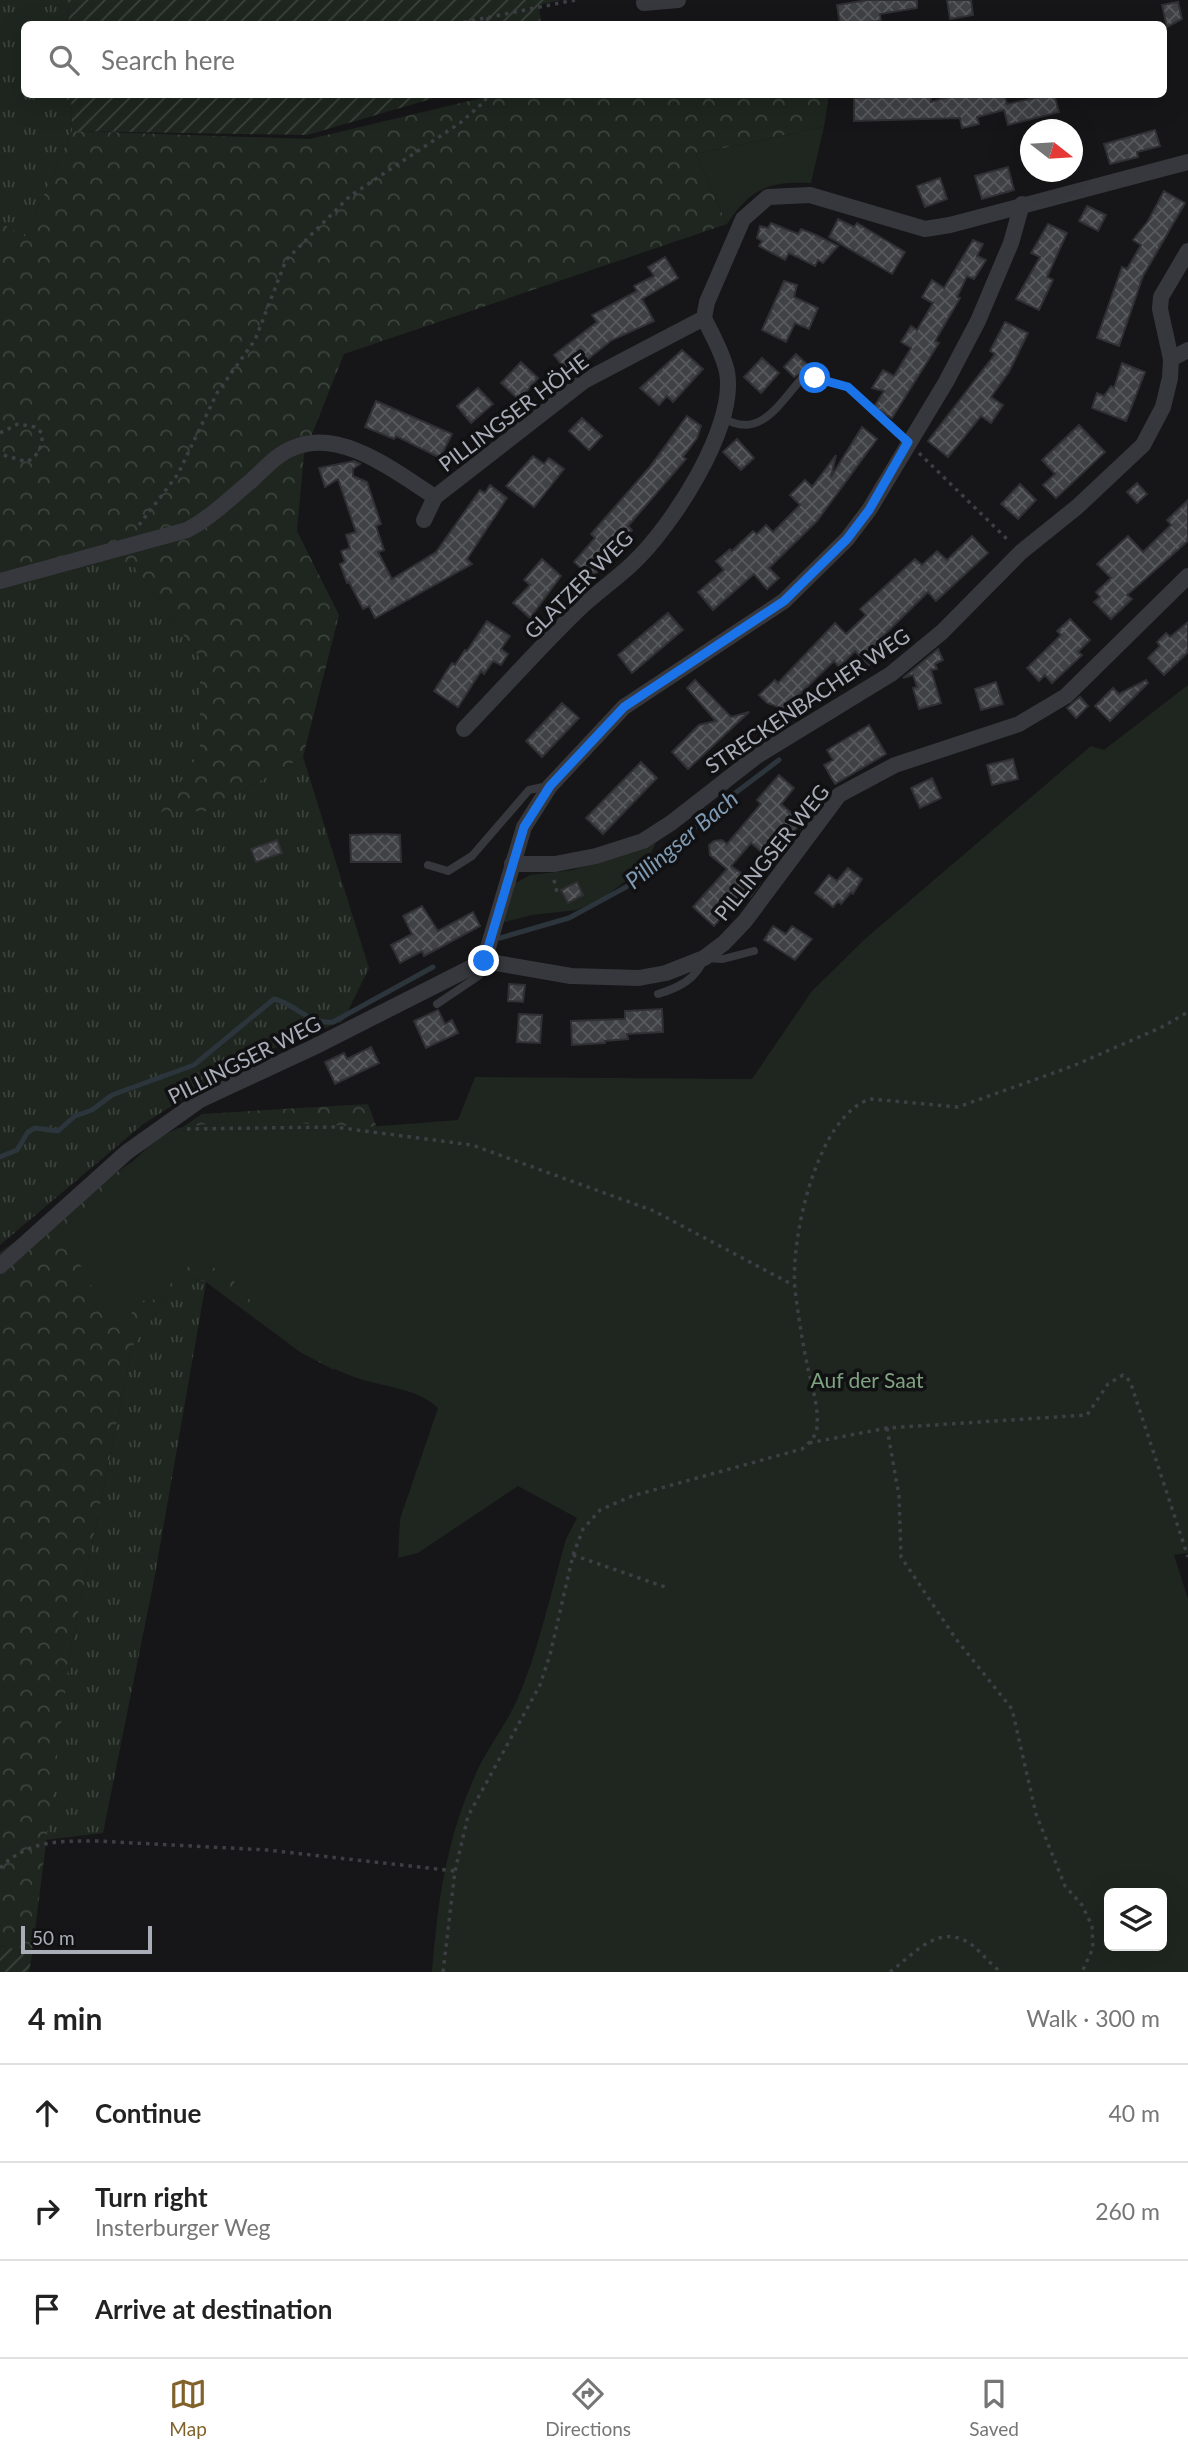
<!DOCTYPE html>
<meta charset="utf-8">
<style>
:root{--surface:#fff;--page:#f2f2f2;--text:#222;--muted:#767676;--line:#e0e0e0;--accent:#80622a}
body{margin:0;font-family:Lato,sans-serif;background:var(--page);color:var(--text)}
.controls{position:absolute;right:21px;bottom:21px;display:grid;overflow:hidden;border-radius:10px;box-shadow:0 7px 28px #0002}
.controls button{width:63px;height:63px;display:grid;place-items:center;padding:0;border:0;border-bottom:2px solid var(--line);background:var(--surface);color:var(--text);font:35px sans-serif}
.compass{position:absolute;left:1020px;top:119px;width:63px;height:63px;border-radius:50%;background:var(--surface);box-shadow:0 7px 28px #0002;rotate:107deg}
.scale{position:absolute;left:21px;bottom:18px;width:131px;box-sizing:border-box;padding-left:7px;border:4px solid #a8adb8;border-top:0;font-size:19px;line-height:24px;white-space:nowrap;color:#a8adb8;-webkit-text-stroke:5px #111113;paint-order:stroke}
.stop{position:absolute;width:21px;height:21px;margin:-16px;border:5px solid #1a73e8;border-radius:50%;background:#fff}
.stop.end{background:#1a73e8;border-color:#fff;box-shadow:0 2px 7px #0008}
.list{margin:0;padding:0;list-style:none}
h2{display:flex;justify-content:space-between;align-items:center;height:91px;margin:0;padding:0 28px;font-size:30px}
h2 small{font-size:23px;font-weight:400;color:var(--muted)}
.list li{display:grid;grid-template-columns:46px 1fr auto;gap:21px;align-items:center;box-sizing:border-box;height:98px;padding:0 28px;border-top:2px solid var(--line)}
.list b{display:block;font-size:26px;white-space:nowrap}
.list p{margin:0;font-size:23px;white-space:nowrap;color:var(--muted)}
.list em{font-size:23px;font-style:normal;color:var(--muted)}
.icon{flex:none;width:38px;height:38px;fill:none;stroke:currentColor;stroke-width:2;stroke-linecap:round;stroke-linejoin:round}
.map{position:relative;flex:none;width:1188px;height:1972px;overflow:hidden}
.search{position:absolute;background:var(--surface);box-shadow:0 7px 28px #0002;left:21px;right:21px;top:21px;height:77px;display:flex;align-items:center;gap:18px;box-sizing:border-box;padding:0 24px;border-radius:10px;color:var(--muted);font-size:26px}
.sheet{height:385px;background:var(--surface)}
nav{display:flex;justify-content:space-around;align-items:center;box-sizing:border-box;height:98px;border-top:2px solid var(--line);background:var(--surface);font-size:19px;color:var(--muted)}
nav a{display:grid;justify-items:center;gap:4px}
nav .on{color:var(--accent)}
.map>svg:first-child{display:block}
</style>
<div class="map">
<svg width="1188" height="1972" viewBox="0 0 1188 1972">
<defs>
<pattern id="grass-tufts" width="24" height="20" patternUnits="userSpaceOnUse" patternTransform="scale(1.75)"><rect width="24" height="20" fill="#1e261f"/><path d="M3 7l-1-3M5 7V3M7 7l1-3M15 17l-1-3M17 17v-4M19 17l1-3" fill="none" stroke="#3c433d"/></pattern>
<pattern id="forest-crowns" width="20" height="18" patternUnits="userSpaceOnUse" patternTransform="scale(1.75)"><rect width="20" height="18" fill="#1e261f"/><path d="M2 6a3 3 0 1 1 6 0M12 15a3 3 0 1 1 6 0" fill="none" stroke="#3c433d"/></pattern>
<pattern id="garden-furrows" width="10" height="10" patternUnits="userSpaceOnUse" patternTransform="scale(1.75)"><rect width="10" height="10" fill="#1e261f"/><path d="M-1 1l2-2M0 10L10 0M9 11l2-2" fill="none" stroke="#3c433d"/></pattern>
<pattern id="building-cross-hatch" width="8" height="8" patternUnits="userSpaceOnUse" patternTransform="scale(1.75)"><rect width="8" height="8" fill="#404145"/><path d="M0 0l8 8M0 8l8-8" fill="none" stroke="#595a5e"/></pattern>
</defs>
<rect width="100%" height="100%" fill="#161618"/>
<!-- grass -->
<path fill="url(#grass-tufts)" d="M0 0H68L69 24H24V94L71 95 72 131 25 237 0 222Z
M110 562H131L200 658V752L206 811 303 757 369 968 343 1021 241 1061 142 1125 0 1245V580Z
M182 1275 206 1282 155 1575 103 1833 44 1840 70 1653 132 1347Z"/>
<!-- forest -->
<path fill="url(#forest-crowns)" d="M494 95H829L824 127 696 154 727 224 344 354 304 454 297 531 339 615 303 757 206 811 161 812 200 752V658L131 562H110L0 580V222L25 237 72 131 310 139Z
M368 1104 380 1136 333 1297 334 1370 300 1352 206 1282 182 1275 132 1347 70 1653 32 1954 0 1945V1252L202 1114Z"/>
<!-- park -->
<path fill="#1e261f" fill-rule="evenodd" d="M824 127 811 183C769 181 751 188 727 224L696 154Z
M1188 685V1553L1174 1555 1188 1599V1972H432C438 1899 446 1839 477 1771 488 1747 505 1726 516 1702 537 1657 552 1588 566 1539L577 1518 518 1486 418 1553 398 1558 400 1519 438 1408C419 1389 385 1387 360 1379 325 1367 291 1347 266 1320 250 1303 232 1269 208 1267 165 1262 178 1286 159 1298 153 1301 144 1300 138 1301L130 1316 112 1325 62 1230 156 1139 178 1128 239 1120 367 1127 458 1120 475 1077 752 1079 812 991 865 939 1091 746 1104 750ZM1109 1893H1162V1946H1109Z
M656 843 643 868 607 895 577 910 532 915 498 924 514 884 530 875 573 870Z"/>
<!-- garden -->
<path fill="url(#garden-furrows)" d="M68 0H560L539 5 541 24H69Z
M71 95V94L445 95 307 135 72 131Z
M0 1945 32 1954 29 1972H0Z"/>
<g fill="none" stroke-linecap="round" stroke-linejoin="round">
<!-- stream -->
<path stroke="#2c353c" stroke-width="5" d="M500 938 569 918 626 887 675 849 706 815 779 760
M0 1157 17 1150 28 1132 35 1128 58 1131 75 1116 92 1110 112 1095 194 1065 274 999C296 1004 309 1025 333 1022L433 967"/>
</g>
<!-- building -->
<path fill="url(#building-cross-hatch)" stroke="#303034" stroke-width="2" d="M868 0H917V8L880 14 881 21 840 24 837 5Z
M947 0H971L973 15 950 19Z
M1178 2 1182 19 1167 27 1162 5Z
M958 94H1004L1007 104 1054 94 1059 112 1008 125 1004 110 977 117 979 124 962 128 960 118 854 121V98L931 96V102Z
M1155 130 1160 146 1137 152 1138 157 1110 164 1104 144Z
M1008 167 1014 190 982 199 975 176Z
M940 178 947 199 925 207 917 186Z
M1164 191 1185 203 1143 276 1119 346 1097 338 1122 267 1127 269 1141 245 1133 240 1148 221Z
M1087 206 1106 215 1098 231 1079 221Z
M838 219 854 227 857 223 905 252 892 274 829 237Z
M771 223 798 234 801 229 816 235 838 246 823 263 818 260 815 266 789 253 785 260 759 246 762 241 757 238 760 226 768 228Z
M1048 224 1067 233 1047 277 1053 280 1039 310 1016 299 1040 257 1031 253Z
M973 240 983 244 977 256 986 260 974 279 967 276 957 297 960 298 935 341 939 343 892 418 874 407 884 391 872 388 883 370 894 376 911 348 901 342 911 326 917 330 933 303 922 297 932 280 944 288Z
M665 257 678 278 642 299 654 321 612 340 569 374 554 355 597 322 592 315 637 291 634 286 654 276 648 267Z
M784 281 797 285 794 297 818 308 809 329 795 323 786 342 762 330Z
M1005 322 1028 333 1009 372 991 397 1003 405 991 423 981 416 948 457 928 441 995 354 990 351Z
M682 350 703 369 673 402 667 396 659 405 640 388Z
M796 354 810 367 794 377 784 367Z
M762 358 779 373 761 393 744 377Z
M521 362 538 378 519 400 501 383Z
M1122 363 1145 372 1126 421 1092 408 1097 393 1104 396 1111 386 1114 388Z
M478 388 493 404 471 423 457 406Z
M376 401 452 434 440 458 396 436 394 439 365 427Z
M687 416 701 426 697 438 683 457 686 459 628 526 632 530 592 578 574 562 595 538 591 534 649 468Z
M582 418 602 436 589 450 569 431Z
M1079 425 1105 452 1056 498 1043 485 1055 474 1042 460Z
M862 427 877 439 817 521 769 568 779 578 767 589 754 574 713 610 698 592 724 570 716 561 730 549 732 551 753 531 757 534 766 525 773 532 800 505 790 495 805 480 812 487 836 455 831 477Z
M737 439 754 458 741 470 723 452Z
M533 456 544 464 549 458 564 469 534 507 506 486Z
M354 461 360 464 353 469V476L367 482 381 524 376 526 384 550 378 552 392 579 436 552 480 490 485 493 490 485 507 498 467 559 472 564 375 618 369 606 363 609 349 582 347 583 340 564 345 562 341 551 350 548 346 535 356 532 338 479 325 487 319 468Z
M1137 483 1147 494 1137 503 1127 492Z
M1020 484 1036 500 1018 519 1001 504Z
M1188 500V541L1127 595 1132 599 1111 619 1094 602 1100 597 1096 592 1111 578 1097 564 1128 536 1143 552 1171 525 1167 520Z
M972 536 988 553 936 601 928 592 878 641 886 649 869 665 855 651 839 667 834 661 784 709 767 703 759 695 775 680 778 683 835 623 846 634 866 615 860 609 915 559 922 565 937 551 947 560Z
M542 559 561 576 530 618 513 603 530 585 524 580Z
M668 613 683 630 632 673 618 655Z
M1070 619 1090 640 1078 652 1082 655 1052 683 1045 675 1039 681 1027 668 1061 635 1057 631Z
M487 621 510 636 501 649 508 654 501 665 493 661 484 674 481 671 458 707 434 691 452 663 455 665 465 650 467 651Z
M1188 622V652L1164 675 1148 658 1160 646 1157 642 1166 633 1170 637Z
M938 649 943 660 935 664 937 669 931 670 941 703 919 709 913 688 917 687 913 675 903 678Z
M695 680 731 717 749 712 688 769 672 752 699 725 716 721 687 688Z
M1146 680 1148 683 1110 721 1095 706 1113 688 1119 694Z
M996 682 1003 704 981 710 975 689Z
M1080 697 1088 706 1076 718 1067 708Z
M562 703 579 718 542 757 526 741Z
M869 725 886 754 835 784 824 765 833 760 827 750Z
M1013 759 1018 779 992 785 987 765Z
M641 762 657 778 603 834 586 818Z
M779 775 794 788 781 804 802 822 770 859 751 843 731 866 759 885 750 897 743 892 714 926 693 907 727 869 710 855 709 845 714 841 722 840 727 844 761 804 757 800Z
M932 778 941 798 920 808 911 788Z
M385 834 400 835 401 862H351L350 835Z
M277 840 282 853 256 862 251 849Z
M848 868 862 879 853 894 851 892 841 904 838 901 833 907 815 893 829 875 837 881Z
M577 882 583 895 568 903 561 890Z
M422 906 438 931 473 912 480 926 424 956 422 951 400 963 391 945 412 934 403 916Z
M773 926 786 934 792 926 812 939 795 960 764 940Z
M509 984 525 985 523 1002 508 1001Z
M662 1009 663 1032 627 1034 628 1039 605 1041V1043L572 1045 571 1021 625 1019V1011Z
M438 1010 445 1024 452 1020 458 1033 426 1048 414 1021Z
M519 1014 542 1015 540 1043 517 1042Z
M371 1047 379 1063 335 1084 325 1062 344 1053 347 1059Z"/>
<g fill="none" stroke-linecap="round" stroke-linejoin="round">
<!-- path -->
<path stroke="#3d3f44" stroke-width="3.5" stroke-dasharray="3.5 5" stroke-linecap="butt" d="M488 17V24
M455 24 575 0
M813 378 847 387 898 433
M0 433 18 424 35 427 42 433C43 446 39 455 27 462L0 454
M919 453 1009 541
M139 525 178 474 217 393 255 340 286 260 350 196 460 123 485 101 487 94
M554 880 558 896
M187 1129 334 1127 472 1145 654 1211 795 1286
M887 1428 899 1496 901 1557 956 1639 1012 1709 1036 1814 1065 1886 1082 1905 1092 1926 1093 1948 1082 1972
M809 1443 887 1428 1087 1415 1108 1384 1123 1375 1130 1381 1188 1557
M573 1555 665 1587
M0 1868C28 1840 59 1841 97 1841L267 1850 455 1871
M443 1972 455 1871 468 1816 540 1685 550 1655 573 1555 583 1529 600 1510 632 1496 802 1449C809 1443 816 1437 817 1427 819 1406 811 1384 807 1364 802 1339 798 1315 795 1289 790 1240 817 1114 871 1099L958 1107 1073 1066 1162 1027 1188 1012
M890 1972C914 1954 940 1921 972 1945 982 1953 990 1964 1001 1972"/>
<!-- service -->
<path stroke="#37383d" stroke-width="8" d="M722 417C760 442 780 402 804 376
M428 865 448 871 472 856 529 790 548 786
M658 994C678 988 697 979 704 958L723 959 754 951
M437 1004 480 975 484 964"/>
<!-- minor -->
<path stroke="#37383d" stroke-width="16" d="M644 3 678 0
M1171 359 1188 350
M424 520 435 497
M0 581 187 530C212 517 230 498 251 481 264 469 277 454 293 448 340 427 396 472 435 497L584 381 704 318 707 302 743 219 768 197 810 195 925 229 950 225 1188 162
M464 729C501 691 537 650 575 613 593 595 614 581 632 564 671 528 737 427 727 372 723 353 712 335 704 318
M512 864H555L596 856 643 841 671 823 757 756 891 674 942 632 1021 552 1077 507 1143 445 1163 407 1170 378 1171 359 1160 309 1161 297 1188 251
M484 961 524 827 550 786 624 707 784 601 847 539 869 510 946 382 978 321 1011 243 1022 204
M0 1266 127 1152 200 1100 314 1047 484 961 571 976 639 978 666 973 704 958 724 943 745 921 839 795 895 765 1019 724 1066 696 1188 576"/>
</g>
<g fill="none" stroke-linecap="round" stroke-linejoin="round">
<!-- route -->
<path stroke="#1a73e8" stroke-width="9" d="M484 961 524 827 550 786 624 707 784 601 847 539 869 510 908 442 848 387 815 378"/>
</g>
<g text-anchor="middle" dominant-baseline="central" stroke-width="7" stroke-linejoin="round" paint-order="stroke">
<!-- street labels -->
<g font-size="21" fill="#a8adb8" stroke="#111113">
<text transform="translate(513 412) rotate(-37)">PILLINGSER HÖHE</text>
<text transform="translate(578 584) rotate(-45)">GLATZER WEG</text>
<text transform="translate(807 700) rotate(-34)">STRECKENBACHER WEG</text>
<text transform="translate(771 852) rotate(-51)">PILLINGSER WEG</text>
<text transform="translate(244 1059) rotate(-27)">PILLINGSER WEG</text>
</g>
<!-- park labels -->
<g font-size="21" fill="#7fa381" stroke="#111113">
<text x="867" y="1379">Auf der Saat</text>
</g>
<!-- water labels -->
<g font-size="23" font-style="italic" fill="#7f9bb3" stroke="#111113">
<text transform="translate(681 839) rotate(-40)">Pillingser Bach</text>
</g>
</g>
</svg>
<div class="controls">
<button><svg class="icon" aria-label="layers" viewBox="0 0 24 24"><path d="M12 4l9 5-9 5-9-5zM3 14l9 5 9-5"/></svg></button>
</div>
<svg class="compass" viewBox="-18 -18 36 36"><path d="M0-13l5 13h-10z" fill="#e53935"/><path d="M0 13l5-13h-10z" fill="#767676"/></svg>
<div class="scale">50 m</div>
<div class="stop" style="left:815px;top:378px"></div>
<div class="stop end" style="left:484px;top:961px"></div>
<div class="search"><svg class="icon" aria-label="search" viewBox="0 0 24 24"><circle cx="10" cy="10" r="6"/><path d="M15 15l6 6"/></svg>Search here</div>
</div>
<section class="sheet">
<h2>4 min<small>Walk · 300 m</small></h2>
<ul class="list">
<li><svg class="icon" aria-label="ahead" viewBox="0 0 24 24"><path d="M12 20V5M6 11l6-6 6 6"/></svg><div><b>Continue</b></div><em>40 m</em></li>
<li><svg class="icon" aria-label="right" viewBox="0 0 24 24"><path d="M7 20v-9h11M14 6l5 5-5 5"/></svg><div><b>Turn right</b><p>Insterburger Weg</p></div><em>260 m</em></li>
<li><svg class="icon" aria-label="arrive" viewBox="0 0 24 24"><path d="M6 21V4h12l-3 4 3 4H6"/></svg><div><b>Arrive at destination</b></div></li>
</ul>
</section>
<nav>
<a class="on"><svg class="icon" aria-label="map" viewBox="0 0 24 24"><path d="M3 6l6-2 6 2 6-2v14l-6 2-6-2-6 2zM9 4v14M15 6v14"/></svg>Map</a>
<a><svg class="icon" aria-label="directions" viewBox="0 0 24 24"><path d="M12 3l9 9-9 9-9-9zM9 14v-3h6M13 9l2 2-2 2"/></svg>Directions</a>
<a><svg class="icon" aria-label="saved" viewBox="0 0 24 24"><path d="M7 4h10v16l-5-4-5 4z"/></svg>Saved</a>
</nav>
